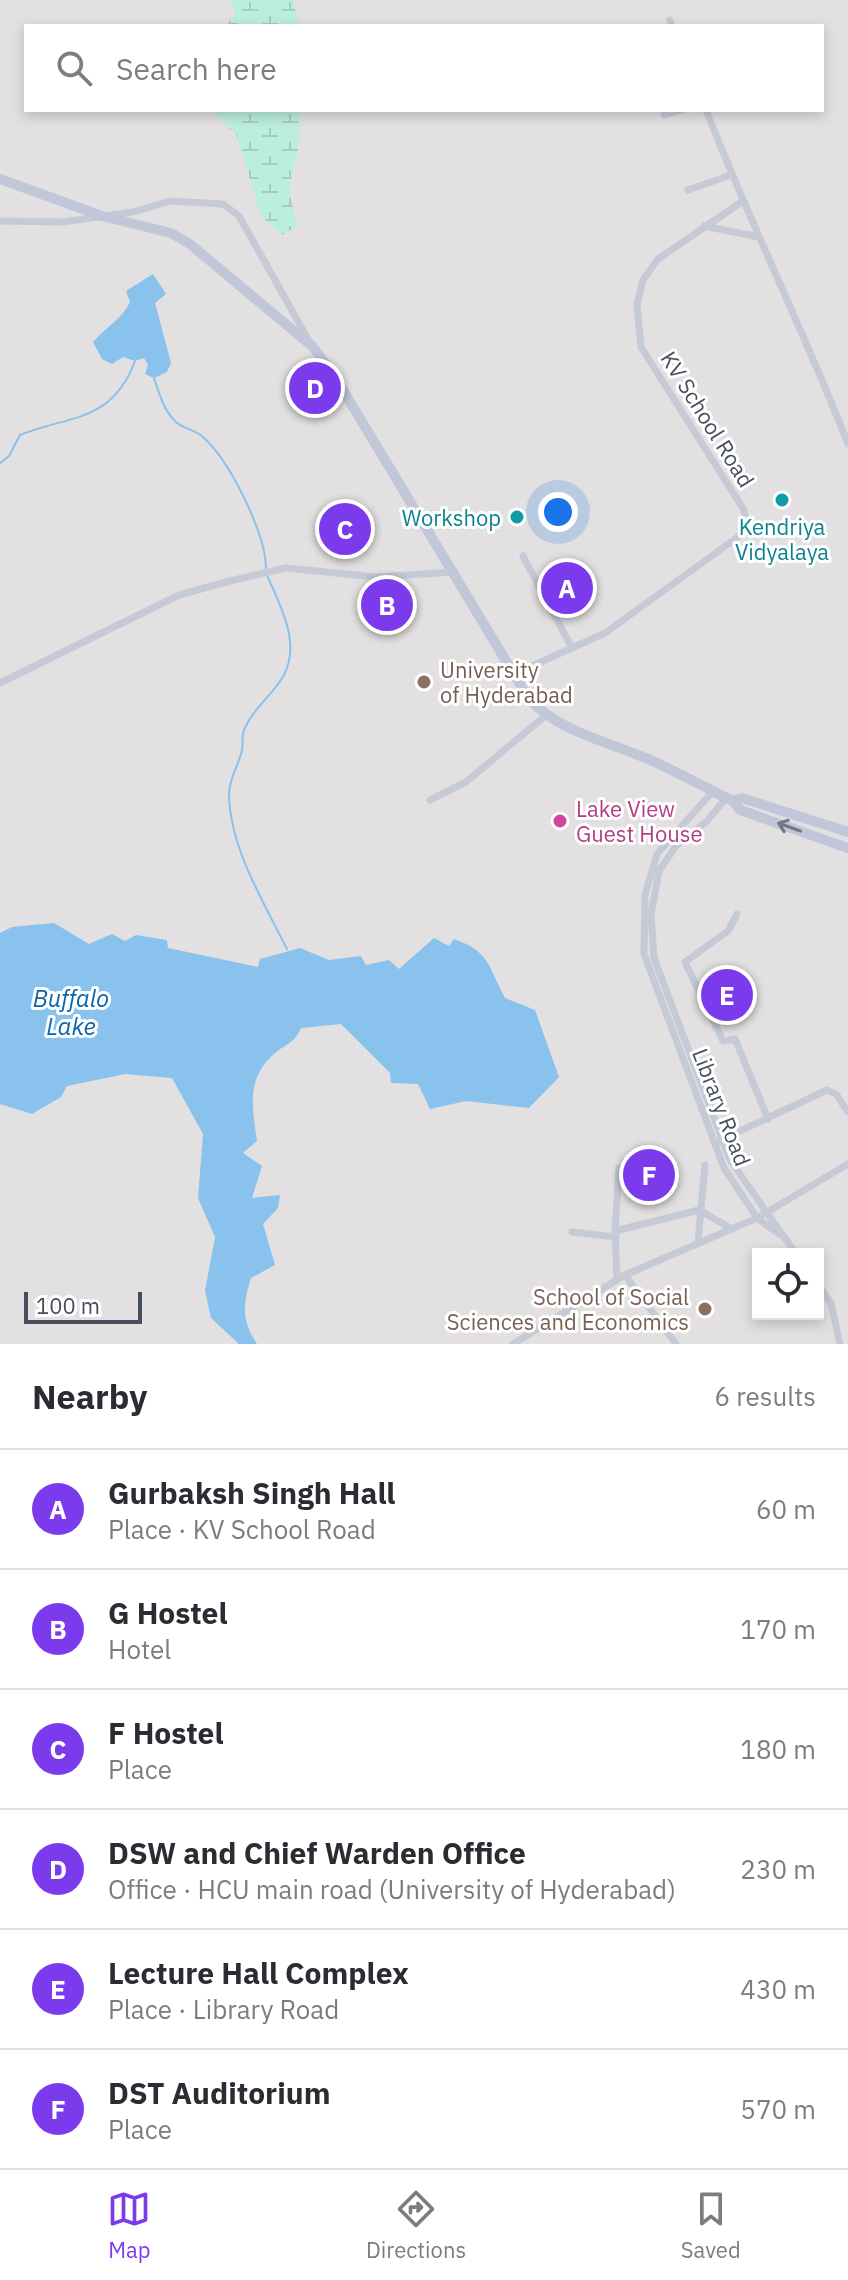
<!DOCTYPE html>
<meta charset="utf-8">
<style>
:root{--surface:#fff;--page:#f7f7f7;--text:#2b2b33;--muted:#7c7c81;--line:#e1e1e2;--accent:#7c3aed}
body{margin:0;font-family:"IBM Plex Sans",sans-serif;background:var(--page);color:var(--text)}
.controls{position:absolute;right:24px;bottom:24px;display:grid;overflow:hidden;border-radius:0px;box-shadow:0 4px 12px #0003}
.controls button{width:72px;height:72px;display:grid;place-items:center;padding:0;border:0;border-bottom:2px solid var(--line);background:var(--surface);color:var(--text);font:40px sans-serif}
.scale{position:absolute;left:24px;bottom:20px;width:118px;box-sizing:border-box;padding-left:8px;border:4px solid #464d5c;border-top:0;font-size:22px;line-height:28px;white-space:nowrap;color:#464d5c;-webkit-text-stroke:6px #fff;paint-order:stroke}
.you{position:absolute;left:558px;top:512px;width:28px;height:28px;margin:-20px;border:6px solid #fff;border-radius:50%;background:#1a73e8;box-shadow:0 0 0 12px #1a73e833}
.badge{display:grid;place-items:center;width:52px;height:52px;border-radius:50%;background:var(--accent);color:#fff;font-size:26px;font-weight:700}
.pin{position:absolute;translate:-50% -50%;border:4px solid #fff;box-shadow:0 2px 8px #0006}
.list{margin:0;padding:0;list-style:none}
h2{display:flex;justify-content:space-between;align-items:center;height:104px;margin:0;padding:0 32px;font-size:34px}
h2 small{font-size:26px;font-weight:400;color:var(--muted)}
.list li{display:grid;grid-template-columns:52px 1fr auto;gap:24px;align-items:center;box-sizing:border-box;height:120px;padding:0 32px;border-top:2px solid var(--line)}
.list b{display:block;font-size:30px;white-space:nowrap}
.list p{margin:0;font-size:26px;white-space:nowrap;color:var(--muted)}
.list em{font-size:26px;font-style:normal;color:var(--muted)}
.icon{flex:none;width:44px;height:44px;fill:none;stroke:currentColor;stroke-width:2;stroke-linecap:round;stroke-linejoin:round}
.map{position:relative;flex:none;width:848px;height:1344px;overflow:hidden}
.search{position:absolute;background:var(--surface);box-shadow:0 4px 12px #0003;left:24px;right:24px;top:24px;height:88px;display:flex;align-items:center;gap:20px;box-sizing:border-box;padding:0 28px;border-radius:0px;color:var(--muted);font-size:30px}
.sheet{height:824px;background:var(--surface)}
nav{display:flex;justify-content:space-around;align-items:center;box-sizing:border-box;height:112px;border-top:2px solid var(--line);background:var(--surface);font-size:22px;color:var(--muted)}
nav a{display:grid;justify-items:center;gap:4px}
nav .on{color:var(--accent)}
.map>svg:first-child{display:block}
</style>
<div class="map">
<svg width="848" height="1344" viewBox="0 0 848 1344">
<defs>
<pattern id="wetland-marsh" width="20" height="14" patternUnits="userSpaceOnUse" patternTransform="scale(2)"><rect width="20" height="14" fill="#bcefdb"/><path d="M1 5h8M5 5V1M11 12h8M15 12V8" fill="none" stroke="#a3cfbe"/></pattern>
</defs>
<rect width="100%" height="100%" fill="#f1efee"/>
<!-- education -->
<path fill="#e2e0e0" fill-rule="evenodd" d="M0 0H848V1344H0ZM26 26H822V110H26ZM758 1254H818V1314H758Z"/>
<!-- wetland -->
<path fill="url(#wetland-marsh)" d="M231 0H293L299 26H226L235 14Z
M212 110 301 111 298 149 289 189 297 227 282 235 261 216 236 135Z"/>
<!-- water -->
<path fill="#89c2ec" d="M153 274 166 294 155 303 171 363 167 372 154 378 145 374 148 365 144 358 135 361 123 357 112 364 102 359 93 342C105 328 123 318 130 302L126 291Z
M54 923 89 944 112 934 125 941 136 935 167 940 168 948 258 967 260 959 300 948 329 960 361 956 366 965 389 960 399 969 434 938 449 946 454 939C491 952 488 967 505 998L535 1010 559 1077 529 1108 466 1101 430 1109 418 1084 391 1083 390 1073 341 1024 301 1028C294 1044 287 1043 275 1053 246 1078 252 1106 257 1141L243 1153 262 1166 252 1198 280 1195 278 1208 263 1224 275 1265 251 1278C243 1304 241 1320 257 1344H239L211 1318 205 1291 215 1237 198 1198 203 1134 172 1078 125 1074 67 1086 61 1097 32 1114 0 1104V933L12 927Z"/>
<g fill="none" stroke-linecap="round" stroke-linejoin="round">
<!-- stream -->
<path stroke="#89c2ec" stroke-width="2" d="M154 378C159 393 164 411 176 422 184 429 196 430 203 437 230 461 266 534 266 569
M0 463 9 456 20 435C69 415 112 423 135 361
M267 575C280 606 301 642 284 675 273 695 253 708 244 730 241 738 244 746 241 754 237 768 229 779 229 795 230 848 264 903 287 949"/>
<!-- street -->
<path stroke="#c5cad6" stroke-width="7" d="M670 20 672 26
M706 110C750 223 804 331 848 444
M664 115 682 110
M688 190 731 175
M0 221 63 222 133 212 170 201 223 204 239 216 309 341
M704 226 759 237
M523 556 572 648
M514 674 605 633 742 534 746 522 744 510 641 347 637 305 643 280 658 259 743 201
M0 683 179 595 230 581 286 568 375 577 455 572
M713 791 657 854 645 895 644 954 724 1168 757 1218 779 1234
M726 798 707 821 676 846 659 871 651 915 654 958 730 1160 796 1254
M430 800 466 782 545 716
M737 914 728 931 685 962 723 1041 735 1039 768 1119
M719 1141 827 1090 836 1094 848 1112
M615 1231 619 1168
M572 1232 616 1237
M698 1242 705 1165
M625 1275 757 1218 848 1164
M617 1279 615 1231 699 1210 732 1229
M818 1285 831 1303 840 1344
M513 1344 625 1275 676 1344"/>
<!-- secondary -->
<path stroke="#c1c7d8" stroke-width="10" d="M0 179 102 216 171 233 190 244 312 346 332 372 529 699C558 730 599 739 638 755 670 767 701 786 733 801L740 810 848 848
M733 801 742 798 848 832"/>
</g>
<!-- one-way arrows -->
<defs><path id="oneway-shaft" d="M-6 0H5M1.5-3L5.5 0L1.5 3" fill="none" stroke-width="1.6" stroke-linecap="round" stroke-linejoin="round" transform="scale(2)"/></defs>
<use stroke="#717887" href="#oneway-shaft" transform="translate(789 827) rotate(-160)"/>
<!-- markers -->
<g fill="#0f9aa8" stroke="#fff" stroke-width="3">
<circle cx="782" cy="500" r="8"/>
<circle cx="517" cy="517" r="8"/>
</g>
<g fill="#8d6e63" stroke="#fff" stroke-width="3">
<circle cx="424" cy="682" r="8"/>
<circle cx="705" cy="1309" r="8"/>
</g>
<circle fill="#d1479c" stroke="#fff" stroke-width="3" cx="560" cy="821" r="8"/>
<g text-anchor="middle" dominant-baseline="central" stroke-width="6" stroke-linejoin="round" paint-order="stroke">
<!-- street labels -->
<g font-size="22" fill="#464d5c" stroke="#fff">
<text transform="translate(708 419) rotate(58)">KV School Road</text>
<text transform="translate(722 1107) rotate(69)">Library Road</text>
</g>
<!-- culture labels -->
<g font-size="22" fill="#0d838f" stroke="#fff" text-anchor="end">
<text x="501" y="517">Workshop</text>
<text x="782" y="526" text-anchor="middle">Kendriya<tspan x="782" dy="25">Vidyalaya</tspan></text>
</g>
<!-- education labels -->
<g font-size="22" fill="#785e54" stroke="#fff" text-anchor="start">
<text x="440" y="669">University<tspan x="440" dy="25">of Hyderabad</tspan></text>
<text x="689" y="1296" text-anchor="end">School of Social<tspan x="689" dy="25">Sciences and Economics</tspan></text>
</g>
<!-- hotel labels -->
<g font-size="22" fill="#b23c85" stroke="#fff" text-anchor="start">
<text x="576" y="808">Lake View<tspan x="576" dy="25">Guest House</tspan></text>
</g>
<!-- water labels -->
<g font-size="24" font-style="italic" fill="#0c66aa" stroke="#fff">
<text x="71" y="998">Buffalo<tspan x="71" dy="28">Lake</tspan></text>
</g>
</g>
</svg>
<div class="controls">
<button><svg class="icon" aria-label="locate" viewBox="0 0 24 24"><circle cx="12" cy="12" r="6"/><path d="M12 2v4M12 18v4M2 12h4M18 12h4"/></svg></button>
</div>
<div class="scale">100 m</div>
<div class="you"></div>
<div class="pin badge" style="left:567px;top:588px">A</div>
<div class="pin badge" style="left:387px;top:605px">B</div>
<div class="pin badge" style="left:345px;top:529px">C</div>
<div class="pin badge" style="left:315px;top:388px">D</div>
<div class="pin badge" style="left:727px;top:995px">E</div>
<div class="pin badge" style="left:649px;top:1175px">F</div>
<div class="search"><svg class="icon" aria-label="search" viewBox="0 0 24 24"><circle cx="10" cy="10" r="6"/><path d="M15 15l6 6"/></svg>Search here</div>
</div>
<section class="sheet">
<h2>Nearby<small>6 results</small></h2>
<ul class="list">
<li><span class="badge">A</span><div><b>Gurbaksh Singh Hall</b><p>Place · KV School Road</p></div><em>60 m</em></li>
<li><span class="badge">B</span><div><b>G Hostel</b><p>Hotel</p></div><em>170 m</em></li>
<li><span class="badge">C</span><div><b>F Hostel</b><p>Place</p></div><em>180 m</em></li>
<li><span class="badge">D</span><div><b>DSW and Chief Warden Office</b><p>Office · HCU main road (University of Hyderabad)</p></div><em>230 m</em></li>
<li><span class="badge">E</span><div><b>Lecture Hall Complex</b><p>Place · Library Road</p></div><em>430 m</em></li>
<li><span class="badge">F</span><div><b>DST Auditorium</b><p>Place</p></div><em>570 m</em></li>
</ul>
</section>
<nav>
<a class="on"><svg class="icon" aria-label="map" viewBox="0 0 24 24"><path d="M3 6l6-2 6 2 6-2v14l-6 2-6-2-6 2zM9 4v14M15 6v14"/></svg>Map</a>
<a><svg class="icon" aria-label="directions" viewBox="0 0 24 24"><path d="M12 3l9 9-9 9-9-9zM9 14v-3h6M13 9l2 2-2 2"/></svg>Directions</a>
<a><svg class="icon" aria-label="saved" viewBox="0 0 24 24"><path d="M7 4h10v16l-5-4-5 4z"/></svg>Saved</a>
</nav>
